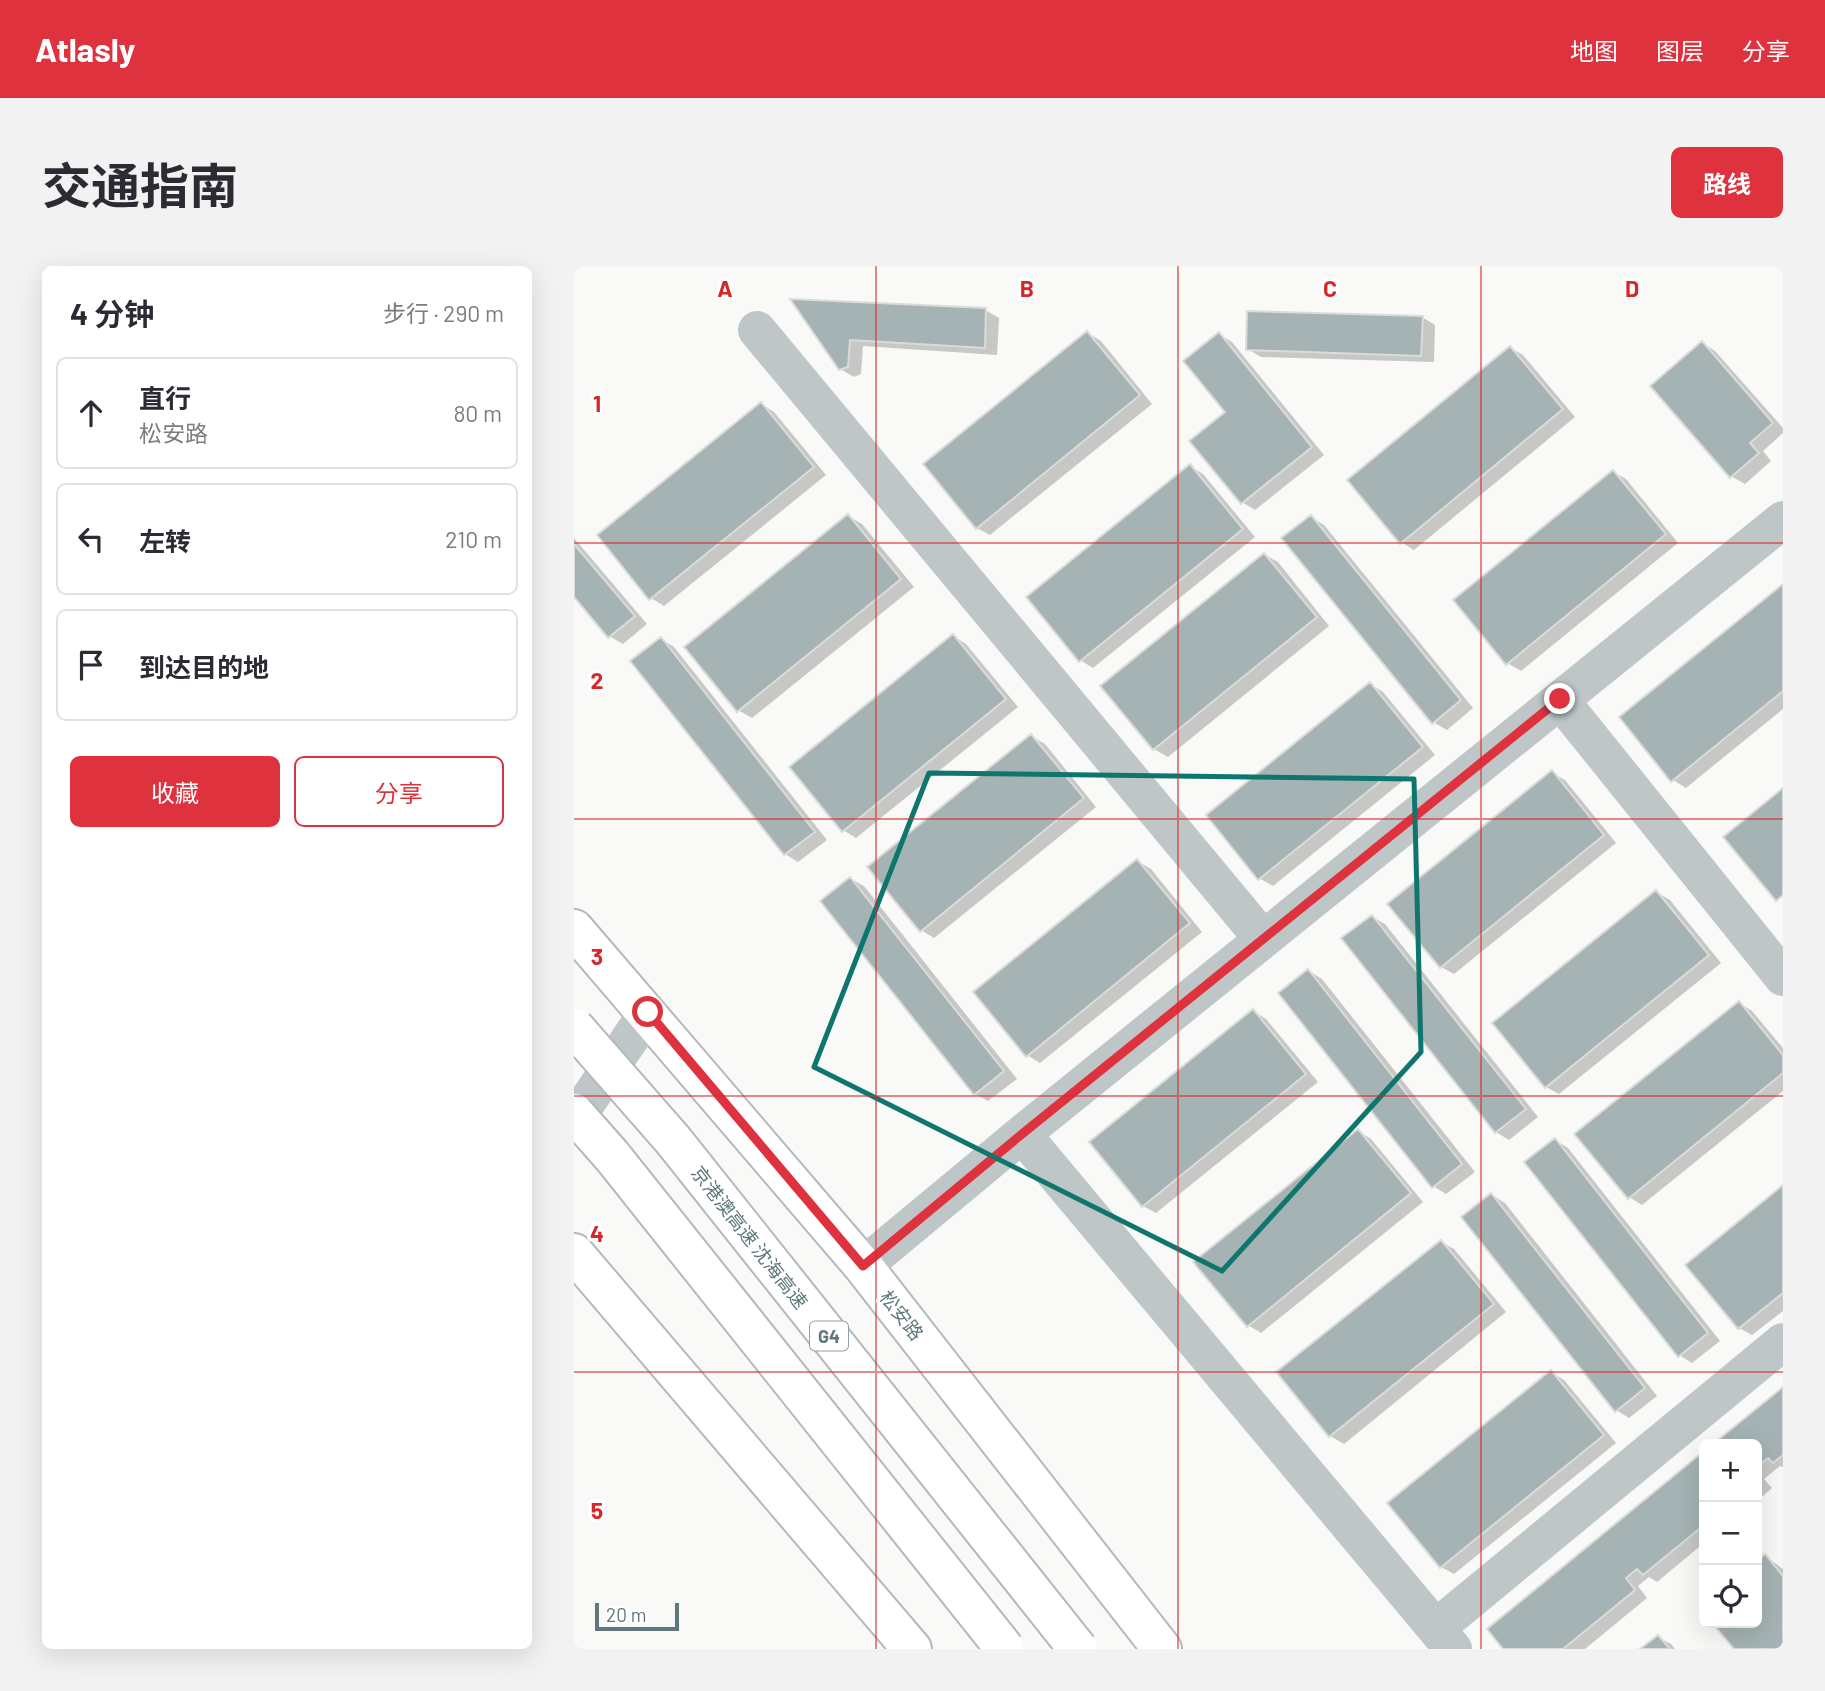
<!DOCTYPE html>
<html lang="zh">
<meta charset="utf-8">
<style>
:root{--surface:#fff;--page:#f2f2f3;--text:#2b2b33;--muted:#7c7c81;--line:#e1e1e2;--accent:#de323f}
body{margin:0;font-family:Barlow,"Noto Sans SC",sans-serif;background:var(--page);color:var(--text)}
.controls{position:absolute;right:21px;bottom:21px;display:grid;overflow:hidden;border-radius:10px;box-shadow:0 7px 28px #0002}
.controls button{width:63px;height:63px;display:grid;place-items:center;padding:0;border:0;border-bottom:2px solid var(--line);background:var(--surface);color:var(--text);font:35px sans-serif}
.scale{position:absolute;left:21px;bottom:18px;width:84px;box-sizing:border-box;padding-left:7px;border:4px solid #60787b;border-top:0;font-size:19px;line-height:24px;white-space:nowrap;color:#60787b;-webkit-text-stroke:5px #fff;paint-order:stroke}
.stop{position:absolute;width:21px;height:21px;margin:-16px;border:5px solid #de323f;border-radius:50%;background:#fff}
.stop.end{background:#de323f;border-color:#fff;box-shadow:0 2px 7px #0008}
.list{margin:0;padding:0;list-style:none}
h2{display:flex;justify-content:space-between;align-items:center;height:91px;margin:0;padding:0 28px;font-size:30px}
h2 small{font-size:23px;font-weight:400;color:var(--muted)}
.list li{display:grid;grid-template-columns:46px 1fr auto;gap:21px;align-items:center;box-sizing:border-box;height:112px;margin:0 14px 14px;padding:0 14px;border:2px solid var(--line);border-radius:10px}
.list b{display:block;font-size:26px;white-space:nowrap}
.list p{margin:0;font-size:23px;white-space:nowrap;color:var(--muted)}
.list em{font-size:23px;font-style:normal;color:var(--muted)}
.actions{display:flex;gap:14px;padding:21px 28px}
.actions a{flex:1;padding:16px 0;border:2px solid var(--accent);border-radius:10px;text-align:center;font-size:24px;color:var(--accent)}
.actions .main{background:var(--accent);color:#fff}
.icon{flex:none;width:38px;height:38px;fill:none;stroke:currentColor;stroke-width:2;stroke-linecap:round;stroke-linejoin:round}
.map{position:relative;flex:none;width:1209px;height:1383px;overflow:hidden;border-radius:10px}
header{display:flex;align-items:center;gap:42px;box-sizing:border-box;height:98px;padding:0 35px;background:var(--accent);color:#fff}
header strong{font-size:33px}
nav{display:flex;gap:38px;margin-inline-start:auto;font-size:24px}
.intro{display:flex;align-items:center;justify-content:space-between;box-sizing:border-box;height:168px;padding:0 42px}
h1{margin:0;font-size:49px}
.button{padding:18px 32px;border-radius:10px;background:var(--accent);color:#fff;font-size:24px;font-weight:700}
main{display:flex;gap:42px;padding:0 42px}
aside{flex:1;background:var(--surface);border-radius:10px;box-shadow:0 7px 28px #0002}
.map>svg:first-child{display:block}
</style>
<header>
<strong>Atlasly</strong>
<nav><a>地图</a><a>图层</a><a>分享</a></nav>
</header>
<div class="intro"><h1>交通指南</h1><a class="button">路线</a></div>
<main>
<aside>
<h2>4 分钟<small>步行 · 290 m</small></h2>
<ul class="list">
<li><svg class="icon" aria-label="ahead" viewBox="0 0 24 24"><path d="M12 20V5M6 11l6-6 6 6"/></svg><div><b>直行</b><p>松安路</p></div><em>80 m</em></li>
<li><svg class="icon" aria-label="left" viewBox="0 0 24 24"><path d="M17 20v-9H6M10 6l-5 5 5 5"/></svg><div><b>左转</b></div><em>210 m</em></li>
<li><svg class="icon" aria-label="arrive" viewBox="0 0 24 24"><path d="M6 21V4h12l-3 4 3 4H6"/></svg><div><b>到达目的地</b></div></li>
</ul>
<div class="actions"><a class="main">收藏</a><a>分享</a></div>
</aside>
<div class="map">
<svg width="1209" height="1383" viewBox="0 0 1209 1383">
<rect width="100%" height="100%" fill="#f9f9f7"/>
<!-- shadow -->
<path fill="#0003" d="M220 35 411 44 425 52 423 89 289 80 287 108 280 111 266 103Z
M848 51 861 59 860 96 687 91 674 83Z
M514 67 527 75 578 138 416 269 403 262Z
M645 68 658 76 750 189 681 244 668 236 653 147Z
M1128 77 1141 85 1209 162V167L1189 185 1197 195 1171 218 1157 210Z
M936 82 949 89 1001 151 840 284 827 276Z
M187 138 200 146 252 209 90 340 77 332Z
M616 200 629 208 681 271 519 402 506 394Z
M1039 206 1052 213 1104 277 947 405 933 397Z
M274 250 288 258 340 321 178 452 164 444Z
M737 251 750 259 899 442 873 464 859 456Z
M0 272 73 358 49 378 35 370 0 328Z
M691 289 704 296 755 360 594 491 580 483 528 420Z
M1209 320V443L1112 522 1099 514Z
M379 370 392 378 444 441 282 572 269 564Z
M87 373 100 381 253 574 224 596 211 588Z
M796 418 809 426 861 489 699 620 685 612Z
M457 470 471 478 522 541 360 672 347 664Z
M978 507 991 514 1042 577 880 708 867 701Z
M563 595 577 603 628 666 466 797 453 789Z
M277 613 290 620 443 813 414 835 401 828Z
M1082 626 1096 634 1147 697 985 828 972 821Z
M798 651 811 658 964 851 935 874 922 866Z
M735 705 748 713 901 906 872 928 859 920Z
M1165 737 1178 745 1209 782V825L1068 939 1055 931Z
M679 745 692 753 744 816 582 947 569 940Z
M784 865 797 873 849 936 687 1067 674 1059Z
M981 874 994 882 1146 1075 1118 1097 1105 1089Z
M1209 921V1045L1178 1069 1165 1062Z
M918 929 931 937 1083 1130 1055 1152 1042 1144Z
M867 976 880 983 932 1046 770 1178 756 1170 705 1107Z
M977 1106 990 1114 1042 1177 880 1308 867 1301Z
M1209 1123V1201L1206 1200 1190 1213 1198 1222 1183 1235V1178H1142Z
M1130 1188V1277L1083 1316 1075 1311 1064 1320 1073 1332 1011 1383H931L915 1364Z
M1191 1290 1209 1303V1383H1162L1140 1357H1183V1298Z
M1084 1371 1097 1378 1101 1383H1069Z"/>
<!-- building -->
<path fill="#a5b3b4" stroke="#dbdbd9" stroke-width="2" d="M216 33 412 42 411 82 276 74 274 101 265 104Z
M673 45 849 50 847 90 672 84Z
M513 65 566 129 402 263 349 198Z
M645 66 738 181 667 238 615 175 651 146 609 95Z
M1128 75 1199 157 1176 177 1185 187 1156 212 1076 120Z
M936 80 989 143 826 278 773 214Z
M187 136 240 201 75 334 23 269Z
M616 198 669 263 505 396 452 331Z
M1039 204 1092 268 932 399 879 334Z
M274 248 327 313 163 446 110 381Z
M737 249 887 434 858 458 707 272Z
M0 278 61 350 34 372 0 331Z
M690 287 743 351 579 484 526 420Z
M1209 318V425L1097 516 1045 451Z
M379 368 432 433 268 566 215 501Z
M87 371 241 566 210 589 56 395Z
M796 416 849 481 684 614 632 549Z
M457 468 510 532 346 666 293 601Z
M978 504 1030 569 866 702 813 638Z
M1209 522V629L1202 635 1149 571Z
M563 593 616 657 452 791 399 726Z
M276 611 430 805 400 829 246 635Z
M1082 624 1135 689 971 822 918 757Z
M798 649 952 843 921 867 767 672Z
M734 703 888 898 858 922 704 727Z
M1165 735 1209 789V807L1054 933 1000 868Z
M679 743 732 808 568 941 515 876Z
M784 863 837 927 673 1061 619 996Z
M981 872 1134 1067 1104 1091 950 896Z
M1209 919V1027L1164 1063 1111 999Z
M917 927 1071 1122 1041 1146 887 951Z
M867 974 920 1038 755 1171 702 1106Z
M977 1104 1030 1169 866 1302 813 1237Z
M1209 1121V1189L1199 1197 1194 1192 1183 1201V1178H1139Z
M1130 1185V1259L1069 1309 1063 1303 1052 1312 1061 1324 989 1383H929L913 1363Z
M1191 1288 1209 1310V1383H1160L1138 1357H1183V1295Z
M1084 1369 1096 1383H1066Z"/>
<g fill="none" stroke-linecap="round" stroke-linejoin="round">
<!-- major casing -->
<g stroke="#b2babb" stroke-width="42">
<path id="major" d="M0 663 289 1000 588 1383
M0 987 338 1383"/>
</g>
<!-- minor -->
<path stroke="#bec6c7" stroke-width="38" d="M183 64 689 673
M986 434 1209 711
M0 855 74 746
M448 868 879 1383
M289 1000 448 868 1209 254
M862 1362 1209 1076"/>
<!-- major -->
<use href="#major" stroke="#fff" stroke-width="38"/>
<!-- highway-bridge casing -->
<g stroke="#b2b9ba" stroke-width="42" stroke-linecap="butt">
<path id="highway-bridge" d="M0 761 99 874 504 1383
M0 847 38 890 431 1383"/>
</g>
<!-- highway-bridge -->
<use href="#highway-bridge" stroke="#fff" stroke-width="38"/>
</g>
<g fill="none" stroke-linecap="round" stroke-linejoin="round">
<!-- route -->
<path stroke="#de323f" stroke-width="9" d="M74 746 289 1000 448 868 986 433"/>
</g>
<!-- marked area -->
<path fill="none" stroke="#0f766e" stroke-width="5" stroke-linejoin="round" d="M355 507 840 513 847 786 648 1005 240 801Z"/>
<!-- grid -->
<path fill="none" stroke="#d62828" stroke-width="2" stroke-opacity="0.55" d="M302 0V1383M604 0V1383M907 0V1383M0 277H1209M0 553H1209M0 830H1209M0 1106H1209"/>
<g text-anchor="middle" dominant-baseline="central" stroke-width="7" stroke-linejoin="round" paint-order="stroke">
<!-- shield labels -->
<rect fill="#fff" stroke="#90a0a3" stroke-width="2" x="236" y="1055.5" width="38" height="29" rx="5"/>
<g font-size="18" font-weight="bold" fill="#60787b">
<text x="255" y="1070">G4</text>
</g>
<!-- street labels -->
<g font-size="19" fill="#60787b" stroke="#fff">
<text transform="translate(176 971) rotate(52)">京港澳高速 沈海高速</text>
<text transform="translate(328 1049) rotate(52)">松安路</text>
</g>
</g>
<g font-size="23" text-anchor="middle" font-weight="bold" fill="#d62828" stroke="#fff" stroke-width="7" stroke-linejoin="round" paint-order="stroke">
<text x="151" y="31">A</text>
<text x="453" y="31">B</text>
<text x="756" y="31">C</text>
<text x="1058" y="31">D</text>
<text x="23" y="146">1</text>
<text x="23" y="423">2</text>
<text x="23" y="699">3</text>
<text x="23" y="976">4</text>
<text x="23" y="1253">5</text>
</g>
</svg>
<div class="controls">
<button>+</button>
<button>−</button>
<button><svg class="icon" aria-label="locate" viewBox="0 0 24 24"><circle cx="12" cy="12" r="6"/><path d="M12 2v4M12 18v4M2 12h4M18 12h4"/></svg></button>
</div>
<div class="scale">20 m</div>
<div class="stop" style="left:74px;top:746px"></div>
<div class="stop end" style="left:986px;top:433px"></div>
</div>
</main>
